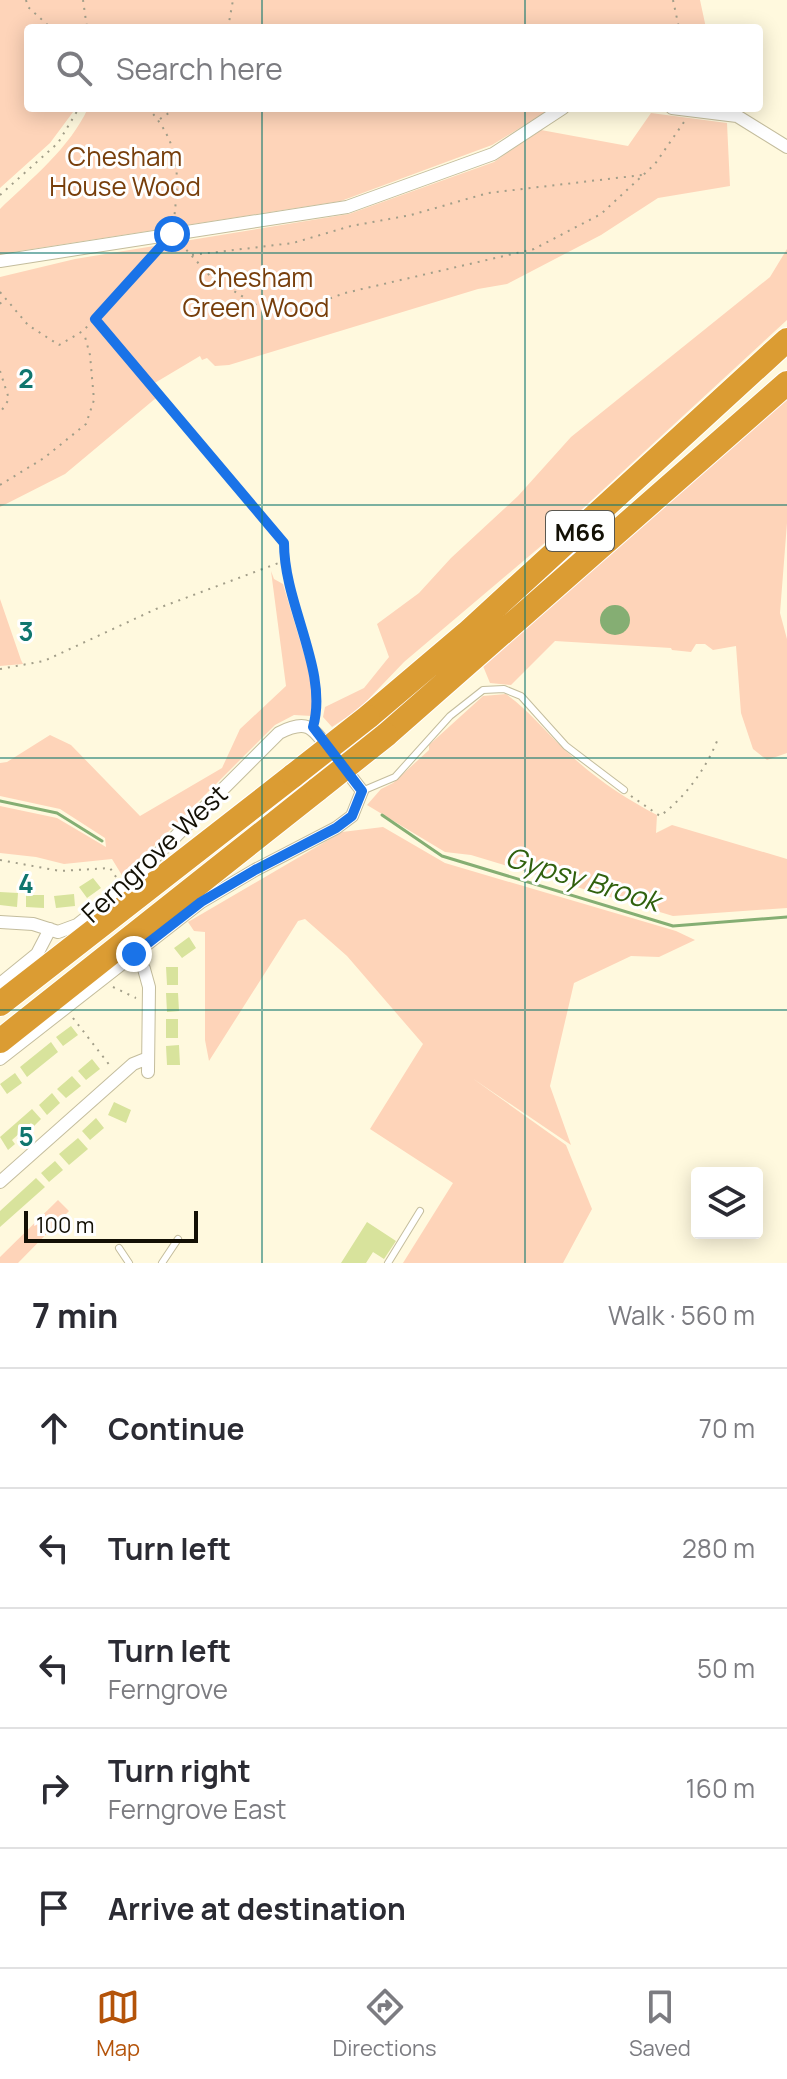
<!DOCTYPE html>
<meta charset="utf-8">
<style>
:root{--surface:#fff;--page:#f2f2f3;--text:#2b2b33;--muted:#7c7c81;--line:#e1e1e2;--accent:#b45309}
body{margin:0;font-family:Manrope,sans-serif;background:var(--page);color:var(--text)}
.controls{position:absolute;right:24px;bottom:24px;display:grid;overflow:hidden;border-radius:8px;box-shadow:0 4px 20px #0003}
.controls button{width:72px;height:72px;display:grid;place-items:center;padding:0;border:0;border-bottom:2px solid var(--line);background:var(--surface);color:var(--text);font:40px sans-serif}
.scale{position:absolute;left:24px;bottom:20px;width:174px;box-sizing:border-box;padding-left:8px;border:4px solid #131005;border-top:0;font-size:22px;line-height:28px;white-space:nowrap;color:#131005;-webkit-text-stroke:6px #fff;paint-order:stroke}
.stop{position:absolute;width:24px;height:24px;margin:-18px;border:6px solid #1a73e8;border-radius:50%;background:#fff}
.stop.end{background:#1a73e8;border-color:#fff;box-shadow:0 2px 8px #0008}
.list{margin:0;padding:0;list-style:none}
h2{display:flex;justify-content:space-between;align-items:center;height:104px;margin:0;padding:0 32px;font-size:34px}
h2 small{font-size:26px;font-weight:400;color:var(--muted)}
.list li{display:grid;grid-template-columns:52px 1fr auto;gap:24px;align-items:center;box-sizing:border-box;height:120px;padding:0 32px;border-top:2px solid var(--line)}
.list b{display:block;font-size:30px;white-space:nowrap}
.list p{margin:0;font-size:26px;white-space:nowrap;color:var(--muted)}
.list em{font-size:26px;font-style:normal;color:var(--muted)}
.icon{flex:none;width:44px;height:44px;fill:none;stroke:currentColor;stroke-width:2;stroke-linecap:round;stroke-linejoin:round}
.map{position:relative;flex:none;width:787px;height:1263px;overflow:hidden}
.search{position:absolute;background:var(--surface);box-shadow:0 4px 20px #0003;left:24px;right:24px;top:24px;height:88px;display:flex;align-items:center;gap:20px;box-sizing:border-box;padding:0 28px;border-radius:8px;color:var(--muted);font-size:30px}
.sheet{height:704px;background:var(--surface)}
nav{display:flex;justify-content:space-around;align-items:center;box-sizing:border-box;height:112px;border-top:2px solid var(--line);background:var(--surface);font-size:22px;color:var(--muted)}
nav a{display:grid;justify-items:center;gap:4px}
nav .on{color:var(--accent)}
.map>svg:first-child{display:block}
</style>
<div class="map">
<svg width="787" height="1263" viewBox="0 0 787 1263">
<rect width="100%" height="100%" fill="#fff9de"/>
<!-- green -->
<path fill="#fed4b9" d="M0 0H700L706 28H28V108H76L50 143 0 188Z
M88 108H552L492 145 341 201 0 254V209C31 179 70 148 88 108Z
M651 113 727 123 730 186 658 198 601 235 507 284 478 289 229 365 215 366 207 358 202 360 200 356 148 387 156 398 65 474 0 507V277L75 259 349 214 494 162 541 130 628 146Z
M787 249V320L554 535 404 662 359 709 332 727 323 717 325 707 364 688 389 657 377 624 419 593 451 558 518 496 571 437 770 277Z
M787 393V523L780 613 787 639V753L767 760 753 749 741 713 736 646 713 650 705 644H696L691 652 672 650 671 648 555 641 511 685 490 683 483 666Z
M271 571 274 579 283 584 313 684 312 716 294 715 275 725 123 877 112 859 64 864 36 857 0 853V806L57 818 106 847 105 838 60 809 0 796V763L7 762 50 735 71 745 140 816 222 768 240 729 286 686Z
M0 599 21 660 23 664 0 666Z
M506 694C528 710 545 731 565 750 592 776 624 798 657 815L656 833 672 825 787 859V908L673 916 471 855 445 852 367 805 381 789 393 783 429 750V745L483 696Z
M383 827 445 863 676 931 695 940 659 957 631 956 574 983 550 1086 571 1145 472 1078 566 1145 592 1209 563 1263H403L453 1183 370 1129 423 1044 347 956 305 919 298 921 209 1061 205 1040V932L194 931 188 922 342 832Z
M58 1200 69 1211 18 1263H0V1257Z"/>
<!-- water -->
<path fill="#85ae73" d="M600 620a15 15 0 1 1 30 0a15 15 0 1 1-30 0Z"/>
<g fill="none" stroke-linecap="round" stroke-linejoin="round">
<!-- stream -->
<path stroke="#85ae73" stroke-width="3" d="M0 801 57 813 102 841
M382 815 442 856 673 926 787 917"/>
</g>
<!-- building -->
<path fill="#d8e39c" d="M93 878 101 888 87 898 79 887Z
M0 892 18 893 17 907 0 905Z
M74 894 75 906 56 908 54 896Z
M26 895H44V908L26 907Z
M189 937 196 948 182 958 174 948Z
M166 967H178V985H167Z
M166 993H178L179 1011 167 1012Z
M166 1019H178V1038H166Z
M71 1026 78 1035 63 1046 56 1037Z
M51 1042 58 1052 27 1077 20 1067Z
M179 1045 180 1065H167L166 1046Z
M92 1059 100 1069 86 1080 78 1071Z
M15 1073 22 1083 7 1094 0 1084Z
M72 1076 81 1086 66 1098 57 1089Z
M52 1093 60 1103 47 1115 39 1105Z
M114 1102 131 1110 126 1123 108 1115Z
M32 1109 41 1119 34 1126 31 1123 12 1140 15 1144 8 1150 0 1137Z
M96 1118 104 1128 90 1140 82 1131Z
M78 1138 88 1149 69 1165 59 1154Z
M55 1161 63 1170 49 1182 41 1173Z
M36 1178 45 1187 0 1227V1211Z
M367 1222 396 1241 384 1259 373 1252 366 1263H341Z"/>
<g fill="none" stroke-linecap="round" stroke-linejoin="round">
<!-- lane casing -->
<g stroke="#c4bd9d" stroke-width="8">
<path id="lane" d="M362 791 395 777 450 716 483 690 504 689 521 696 566 746 624 790
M119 1248 129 1263
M162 1263 178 1239
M388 1263 420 1211"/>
</g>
<!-- street casing -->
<g stroke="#c4bd9d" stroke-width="14">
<path id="street" d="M672 108 737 116 787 147
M0 261 347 207 493 154 563 108
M0 922 33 924 58 932 77 925 124 888 279 733C308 718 313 728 330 751
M134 954 144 969 149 987 148 1072
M0 984 37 954 50 929
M0 1059 201 902 255 870 336 828 352 816 362 791 342 765
M0 1182 133 1064 148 1058"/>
</g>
<!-- highway casing -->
<g stroke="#fff" stroke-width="26">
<path id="highway" d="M368 717 467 633 787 340
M386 735 787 383
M0 1004 294 775
M0 1041 318 789"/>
</g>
<!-- path -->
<path stroke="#a29e89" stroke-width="2" stroke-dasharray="2 6" stroke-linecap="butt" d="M26 0 28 7 51 28
M83 0 87 28
M673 0 679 28
M228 28 233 0
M148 108C181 145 179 173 174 220
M160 119 176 108
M0 195 58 143 79 108
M181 244 211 277 263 309 287 314 345 293 534 249 601 214 655 164 684 122
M192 255 293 243 351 226 411 215 488 193 642 175
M0 292 28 325 59 345 83 331 159 249
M0 304 4 298
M0 371 9 399 0 413
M0 485 44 458 86 424 94 400 90 355 84 333
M284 562C288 585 294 608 300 631 309 659 323 688 315 718
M0 669 44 661 156 609 284 561V543L95 319
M631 796 660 816C686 797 708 766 719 736
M0 860 60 871 110 868 116 877
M113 987 136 998
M73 1018 111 1067"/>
<!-- lane -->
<use href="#lane" stroke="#fff" stroke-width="6"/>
<!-- street -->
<use href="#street" stroke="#fff" stroke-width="12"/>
<!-- highway -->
<use href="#highway" stroke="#db9c33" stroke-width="24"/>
<!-- highway-bridge casing -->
<g stroke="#fff" stroke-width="26" stroke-linecap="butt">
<path id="highway-bridge" d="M294 775 368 717
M318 789 386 735"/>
</g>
<!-- highway-bridge -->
<use href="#highway-bridge" stroke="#db9c33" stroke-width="24"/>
</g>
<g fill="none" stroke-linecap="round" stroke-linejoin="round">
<!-- route -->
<path stroke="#1a73e8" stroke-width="10" d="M134 954 201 902 255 870 336 828 352 816 362 791 313 727C329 671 284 605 284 543L95 319 172 234"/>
</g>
<!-- grid -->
<path fill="none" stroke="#0f766e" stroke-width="2" stroke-opacity="0.55" d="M262 0V28M525 0V28M262 108V1263M525 108V1263M0 253H787M0 505H787M0 758H787M0 1010H787"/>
<g text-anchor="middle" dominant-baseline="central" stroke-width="6" stroke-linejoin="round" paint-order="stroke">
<!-- shield labels -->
<rect fill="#fff" stroke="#5a5850" stroke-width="2" x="546" y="511" width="68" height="40" rx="6"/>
<g font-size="24" font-weight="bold" fill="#131005">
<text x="580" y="531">M66</text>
</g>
<!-- park labels -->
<g font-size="26" fill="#773e0b" stroke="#fff">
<text x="125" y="156">Chesham<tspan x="125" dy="30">House Wood</tspan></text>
<text x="256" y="277">Chesham<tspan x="256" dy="30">Green Wood</tspan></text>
</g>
<!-- street labels -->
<g font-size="26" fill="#131005" stroke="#fff">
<text transform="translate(154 853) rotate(-43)">Ferngrove West</text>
</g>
<!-- water labels -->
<g font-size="28" font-style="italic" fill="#30610e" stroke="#fff">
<text transform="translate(583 878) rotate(17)">Gypsy Brook</text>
</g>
</g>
<g font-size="26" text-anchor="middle" font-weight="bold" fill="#0f766e" stroke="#fff" stroke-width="6" stroke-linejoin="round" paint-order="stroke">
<text x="26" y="388">2</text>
<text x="26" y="641">3</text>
<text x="26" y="893">4</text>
<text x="26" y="1146">5</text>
</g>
</svg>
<div class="controls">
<button><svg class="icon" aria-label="layers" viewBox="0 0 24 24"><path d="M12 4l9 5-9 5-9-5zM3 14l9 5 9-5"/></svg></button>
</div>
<div class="scale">100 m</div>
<div class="stop" style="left:172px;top:234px"></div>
<div class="stop end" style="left:134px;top:954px"></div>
<div class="search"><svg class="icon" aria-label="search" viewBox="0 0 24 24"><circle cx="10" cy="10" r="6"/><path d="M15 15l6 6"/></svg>Search here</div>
</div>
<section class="sheet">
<h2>7 min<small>Walk · 560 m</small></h2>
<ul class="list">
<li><svg class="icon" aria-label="ahead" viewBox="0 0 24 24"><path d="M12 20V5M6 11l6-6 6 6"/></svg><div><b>Continue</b></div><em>70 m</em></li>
<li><svg class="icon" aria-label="left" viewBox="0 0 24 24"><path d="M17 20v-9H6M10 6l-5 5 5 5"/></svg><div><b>Turn left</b></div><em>280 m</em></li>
<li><svg class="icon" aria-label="left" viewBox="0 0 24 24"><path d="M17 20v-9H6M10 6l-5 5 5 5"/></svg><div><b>Turn left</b><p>Ferngrove</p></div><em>50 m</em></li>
<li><svg class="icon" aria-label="right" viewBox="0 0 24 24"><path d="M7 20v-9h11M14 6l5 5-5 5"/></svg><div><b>Turn right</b><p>Ferngrove East</p></div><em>160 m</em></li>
<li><svg class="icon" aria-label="arrive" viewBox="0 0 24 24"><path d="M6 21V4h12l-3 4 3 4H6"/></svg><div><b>Arrive at destination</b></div></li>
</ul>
</section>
<nav>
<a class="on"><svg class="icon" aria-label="map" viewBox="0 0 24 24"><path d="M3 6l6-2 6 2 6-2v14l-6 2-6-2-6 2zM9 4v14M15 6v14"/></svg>Map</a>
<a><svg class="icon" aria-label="directions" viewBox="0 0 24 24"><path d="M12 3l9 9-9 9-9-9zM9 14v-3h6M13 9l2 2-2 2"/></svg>Directions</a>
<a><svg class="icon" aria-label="saved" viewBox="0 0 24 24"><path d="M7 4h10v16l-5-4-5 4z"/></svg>Saved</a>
</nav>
